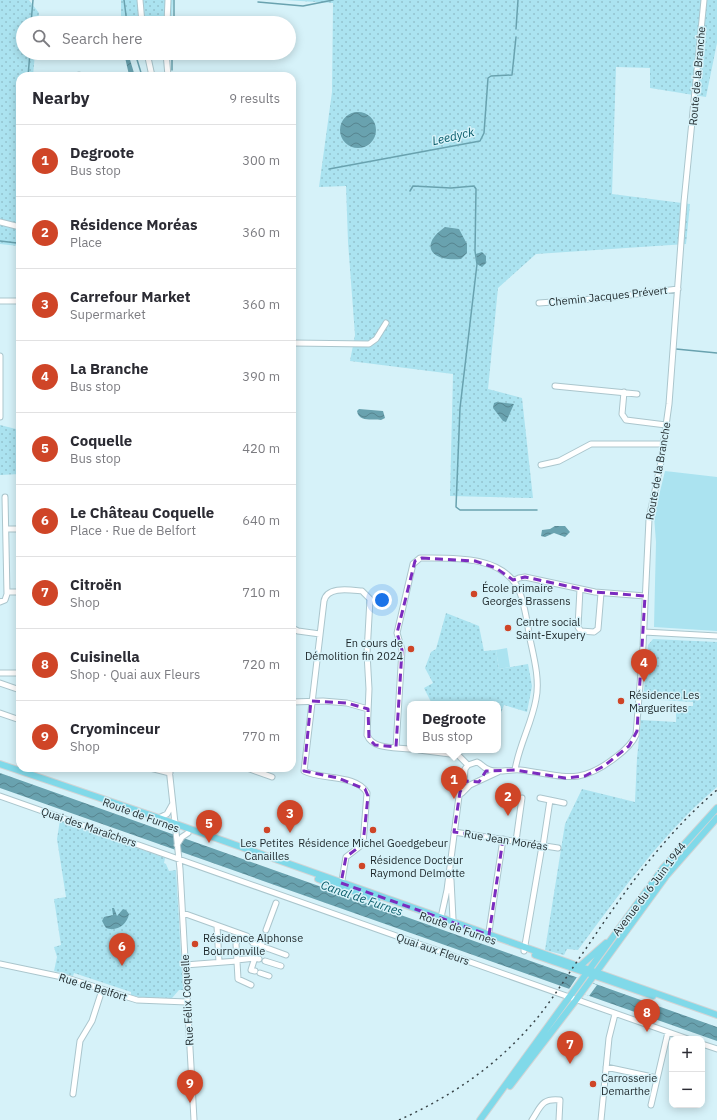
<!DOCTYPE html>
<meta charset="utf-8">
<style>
:root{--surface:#fff;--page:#f2f2f3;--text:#2b2b33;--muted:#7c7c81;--line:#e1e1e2;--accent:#cf4527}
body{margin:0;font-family:"IBM Plex Sans",sans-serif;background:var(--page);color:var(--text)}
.controls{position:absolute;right:12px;bottom:12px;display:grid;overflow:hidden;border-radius:8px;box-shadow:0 2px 10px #0003}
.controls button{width:36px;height:36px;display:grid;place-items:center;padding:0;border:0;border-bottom:1px solid var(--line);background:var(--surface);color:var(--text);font:20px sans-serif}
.you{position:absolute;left:382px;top:600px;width:14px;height:14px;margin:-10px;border:3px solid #fff;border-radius:50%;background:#1a73e8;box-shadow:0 0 0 6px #1a73e833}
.badge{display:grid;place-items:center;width:26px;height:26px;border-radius:50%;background:var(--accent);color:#fff;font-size:13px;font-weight:700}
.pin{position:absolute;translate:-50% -33px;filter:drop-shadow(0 1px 2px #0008)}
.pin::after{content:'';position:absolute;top:21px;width:14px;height:12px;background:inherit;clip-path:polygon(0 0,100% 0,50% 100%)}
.popup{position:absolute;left:407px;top:701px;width:94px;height:52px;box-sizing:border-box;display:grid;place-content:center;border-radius:8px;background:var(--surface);filter:drop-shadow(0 1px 3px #0005);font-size:13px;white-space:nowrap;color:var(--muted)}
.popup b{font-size:15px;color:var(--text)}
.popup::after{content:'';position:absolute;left:50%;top:100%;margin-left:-8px;border:8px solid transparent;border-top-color:var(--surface)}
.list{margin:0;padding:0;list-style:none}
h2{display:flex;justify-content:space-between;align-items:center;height:52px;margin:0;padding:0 16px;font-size:17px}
h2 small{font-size:13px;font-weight:400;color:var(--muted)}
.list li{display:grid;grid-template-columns:26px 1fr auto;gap:12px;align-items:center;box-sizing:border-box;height:72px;padding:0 16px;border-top:1px solid var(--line)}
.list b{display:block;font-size:15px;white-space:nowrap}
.list p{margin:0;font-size:13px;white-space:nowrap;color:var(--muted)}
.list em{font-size:13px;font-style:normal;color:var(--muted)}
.icon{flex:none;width:22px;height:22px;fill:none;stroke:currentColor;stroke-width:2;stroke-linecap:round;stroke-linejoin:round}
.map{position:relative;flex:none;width:717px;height:1120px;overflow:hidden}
.search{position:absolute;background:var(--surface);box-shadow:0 2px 10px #0003;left:16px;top:16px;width:280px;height:44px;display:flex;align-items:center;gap:10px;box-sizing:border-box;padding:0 14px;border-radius:22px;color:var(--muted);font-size:15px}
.panel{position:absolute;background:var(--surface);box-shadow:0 2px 10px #0003;left:16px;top:72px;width:280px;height:700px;border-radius:12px}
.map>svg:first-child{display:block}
</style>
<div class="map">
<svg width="717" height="1120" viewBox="0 0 717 1120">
<defs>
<pattern id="grass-dots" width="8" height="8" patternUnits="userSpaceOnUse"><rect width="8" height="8" fill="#abe3f0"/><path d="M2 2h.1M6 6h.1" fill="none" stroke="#93c3ce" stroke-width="1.8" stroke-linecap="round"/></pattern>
<pattern id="water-waves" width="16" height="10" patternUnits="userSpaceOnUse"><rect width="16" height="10" fill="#69a2af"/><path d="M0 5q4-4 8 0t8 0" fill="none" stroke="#56848f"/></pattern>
</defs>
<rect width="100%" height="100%" fill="#d6f2f9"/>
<!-- grass -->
<path fill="url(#grass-dots)" d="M0 0H29L39 13 38 23H23V53H35L33 76H20V228L18 246 0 244Z
M121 0H173L172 23H146L121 19Z
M284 0H717V43L706 97 650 88V68L616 67 612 194 690 204 686 244 536 254 498 288 488 389 522 398 533 498 450 496 453 374 350 361 355 335 348 242 346 186 319 187 332 92 333 3Z
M0 425 20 430V474L0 475Z
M446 613 479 626 484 651 496 650 499 669 528 664 532 686 527 712 504 705 498 721V704H432L424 688 433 683 425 668 431 652 436 649Z
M653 639 717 642V787C662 834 621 892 578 950L567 949 564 955 545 950 565 824 582 789 635 802 637 758 641 720 676 722V706H693V702L643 699 648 645Z
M60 820 165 858 164 863 166 864 169 871 176 870 183 990H179L172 998 140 997 131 995V992L74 973 73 976 54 971 57 957 54 947 61 945 54 899 66 897 57 839Z"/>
<!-- garden -->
<path fill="#abe3f0" d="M665 471 717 477V631L654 627 656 542 654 516Z
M507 648 510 667 499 669 496 650Z"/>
<!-- water -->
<path fill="url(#water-waves)" d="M124 53H128L134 73 133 76 129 75Z
M340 130a18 18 0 1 1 36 0a18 18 0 1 1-36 0Z
M445 227 459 229 467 244V253L461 259C432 262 418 246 445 227Z
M482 252 486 256V263L482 267 477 264 476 254Z
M497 402 514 404 506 422 503 421 493 408 494 403Z
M359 409 383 411 385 418 381 420C373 418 359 423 357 411Z
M555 526H565L570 532 565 537 554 533 545 537 541 536 542 530 550 529Z
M0 773 717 1027V1041L0 788Z
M112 908H114L117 916 123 909 126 910 129 914C127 925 116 932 106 928L102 921 104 917 113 915Z"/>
<!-- pier -->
<path fill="#d6f2f9" d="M577 977 597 985 589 996 569 989Z"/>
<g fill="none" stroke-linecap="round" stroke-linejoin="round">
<!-- stream -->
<path stroke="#69a2af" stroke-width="1.5" d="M124 0 127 23
M258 2 303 6 333 0
M31 23 33 0
M100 23V20
M174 23V0
M516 29 518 0
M135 53 142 76
M172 70V53
M90 73 130 76
M28 76 30 53
M329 169 480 141 484 133 488 78 491 76 512 75 516 37
M410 191 413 186 451 188 474 186 476 189 475 251 477 264 460 408 456 507 460 510H537
M19 219 20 207
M0 241 17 243 20 259
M676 349 717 353"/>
<!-- minor casing -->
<g stroke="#abc6cd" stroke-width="7">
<path id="minor" d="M140 0 142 23
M167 23 168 0
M147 53 152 76
M166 53 168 76
M79 76V75
M0 222 20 227
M0 301H20
M539 303 606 298 678 289
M292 343 369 344 376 339 386 323
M0 356V417
M555 386 637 394
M624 392 622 414 626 420 666 425
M541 465 559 461 591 444H664
M6 529H20
M513 581 519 578 525 577 595 592 645 596
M580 589 578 627 581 631 594 632 598 629 601 593
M7 592H20
M0 602 5 600 7 594 5 497
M292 628 298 631 320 634
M644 632 717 636
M0 673H20
M0 683 20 690
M292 702 323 701 347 703 368 709
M0 713 20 720
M396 747 402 650 397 633 413 564 420 558C452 558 501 555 518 588 525 603 527 622 530 639 534 658 540 680 536 699 532 723 519 745 515 770
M419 750 458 755 468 765
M150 768 170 773
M169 768 180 869 194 1120
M247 768 272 777
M462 793 470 785 498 772
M0 796 688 1039
M540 798 564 803
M159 818 167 814 172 805
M454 832 558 848
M516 841 522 798
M177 845 182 837 188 833
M543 846 550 800
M451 880 453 919 451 925
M341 886 346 857 363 844 367 793C357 774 320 780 304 771L324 601C327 586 350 590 362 591L370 599 367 653 369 689 367 735C373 750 396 747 410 749
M183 913 247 936 253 943 286 955
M440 922 447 890 459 796 464 783 465 769 468 765 477 762C482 764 484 769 490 770 498 773 511 769 520 770 563 775 578 787 616 757 624 751 632 744 636 735L643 646 649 519 661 462 669 404 684 202 704 0
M217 926 219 962
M266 930 276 903
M240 934 236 944 238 979 251 985
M488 938 503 839
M261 946 264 937
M524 951 542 846
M237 960 255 958 259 959
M265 961 281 966
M0 964 67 978 137 1000 187 1002
M185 965 237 961
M255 971 251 970 259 945
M260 973 269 976
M702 1044 717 1049
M606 1067 657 1078
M73 1094 80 1041 92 1021 102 990
M651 1105 668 1032
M532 1120C541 1106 542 1098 560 1100L559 1120
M601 1120 609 1038 615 1014"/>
</g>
<!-- major casing -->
<g stroke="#d2d4d5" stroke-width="8">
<path id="major" d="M0 764 159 818 717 1015
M318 879 377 900
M535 955 653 996
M580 966 606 943
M510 1086 576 1000 667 875 717 818
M480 1120 663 868 717 808"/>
</g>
<!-- minor -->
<use href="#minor" stroke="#fff" stroke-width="5"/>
<!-- major -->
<use href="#major" stroke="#80d9e9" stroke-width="6"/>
<!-- rail -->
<path stroke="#3a464a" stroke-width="1.5" stroke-dasharray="2 4" stroke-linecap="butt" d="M399 1120C446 1099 489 1071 524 1033 548 1008 565 978 585 950 624 892 663 836 717 790"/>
</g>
<!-- marked area -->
<path fill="none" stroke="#7b2cbf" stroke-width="3" stroke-dasharray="8 5" stroke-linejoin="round" d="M422 558 475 561 496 568 513 580 525 577 595 592 645 596 637 731 629 746 604 766 585 776 565 778 515 770 486 771 479 782 466 781 460 792 454 832 503 839 489 935 341 883 346 857 363 844 368 796 365 789 338 778 304 771 311 701 347 703 368 709 369 739 375 745 396 747 402 650 397 633 415 561Z"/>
<!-- markers -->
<g fill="#cf4527" stroke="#d6f2f9" stroke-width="1.5">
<circle cx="474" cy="594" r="4"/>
<circle cx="508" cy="628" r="4"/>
<circle cx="411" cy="649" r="4"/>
<circle cx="621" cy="701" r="4"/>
<circle cx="267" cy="830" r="4"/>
<circle cx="373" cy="830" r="4"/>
<circle cx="362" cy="866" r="4"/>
<circle cx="195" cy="944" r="4"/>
<circle cx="593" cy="1084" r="4"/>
</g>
<g text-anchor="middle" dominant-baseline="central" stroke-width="3" stroke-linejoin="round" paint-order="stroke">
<!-- street labels -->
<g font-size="11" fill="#1e282b" stroke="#d6f2f9">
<text transform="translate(697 76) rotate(-85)">Route de la Branche</text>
<text transform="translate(608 296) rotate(-6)">Chemin Jacques Prévert</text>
<text transform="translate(658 471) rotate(-80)">Route de la Branche</text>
<text transform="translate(141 815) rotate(20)">Route de Furnes</text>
<text transform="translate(89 827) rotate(19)">Quai des Maraîchers</text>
<text transform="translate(506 840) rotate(9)">Rue Jean Moréas</text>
<text transform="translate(649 889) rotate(-53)">Avenue du 6 Juin 1944</text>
<text transform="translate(458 928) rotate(19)">Route de Furnes</text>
<text transform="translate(433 949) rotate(19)">Quai aux Fleurs</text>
<text transform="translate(93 987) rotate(17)">Rue de Belfort</text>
<text transform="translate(187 1000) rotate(-93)">Rue Félix Coquelle</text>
</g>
<!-- poi labels -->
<g font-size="11" fill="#1e282b" stroke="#d6f2f9" text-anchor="start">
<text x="482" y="588">École primaire<tspan x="482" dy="13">Georges Brassens</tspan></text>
<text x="516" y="622">Centre social<tspan x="516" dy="13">Saint-Exupery</tspan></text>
<text x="403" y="643" text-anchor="end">En cours de<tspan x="403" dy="13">Démolition fin 2024</tspan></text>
<text x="629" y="695">Résidence Les<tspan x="629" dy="13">Marguerites</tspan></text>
<text x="267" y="843" text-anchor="middle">Les Petites<tspan x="267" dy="13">Canailles</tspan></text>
<text x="373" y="843" text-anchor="middle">Résidence Michel Goedgebeur</text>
<text x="370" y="860">Résidence Docteur<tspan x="370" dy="13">Raymond Delmotte</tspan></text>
<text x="203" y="938">Résidence Alphonse<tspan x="203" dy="13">Bournonville</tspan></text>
<text x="601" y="1078">Carrosserie<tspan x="601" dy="13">Demarthe</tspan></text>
</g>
<!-- water labels -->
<g font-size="12" font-style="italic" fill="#0a5c6a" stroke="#d6f2f9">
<text transform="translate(453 136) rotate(-13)">Leedyck</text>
<text transform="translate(362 898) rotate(19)">Canal de Furnes</text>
</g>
</g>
</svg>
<div class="controls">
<button>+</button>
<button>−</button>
</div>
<div class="you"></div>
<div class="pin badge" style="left:454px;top:799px">1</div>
<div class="popup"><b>Degroote</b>Bus stop</div>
<div class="pin badge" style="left:508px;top:816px">2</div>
<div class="pin badge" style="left:290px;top:833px">3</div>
<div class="pin badge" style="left:644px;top:682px">4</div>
<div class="pin badge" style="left:209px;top:843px">5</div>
<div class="pin badge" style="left:122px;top:966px">6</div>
<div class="pin badge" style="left:570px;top:1064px">7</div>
<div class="pin badge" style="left:647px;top:1032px">8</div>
<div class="pin badge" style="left:190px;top:1103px">9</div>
<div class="search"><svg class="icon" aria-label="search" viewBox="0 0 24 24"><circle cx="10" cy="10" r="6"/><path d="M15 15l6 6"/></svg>Search here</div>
<section class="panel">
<h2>Nearby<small>9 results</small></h2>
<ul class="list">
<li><span class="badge">1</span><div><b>Degroote</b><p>Bus stop</p></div><em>300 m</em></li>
<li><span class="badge">2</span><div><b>Résidence Moréas</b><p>Place</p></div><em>360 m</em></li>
<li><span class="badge">3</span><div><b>Carrefour Market</b><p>Supermarket</p></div><em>360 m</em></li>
<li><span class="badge">4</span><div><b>La Branche</b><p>Bus stop</p></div><em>390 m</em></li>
<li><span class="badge">5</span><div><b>Coquelle</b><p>Bus stop</p></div><em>420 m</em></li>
<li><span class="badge">6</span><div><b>Le Château Coquelle</b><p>Place · Rue de Belfort</p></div><em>640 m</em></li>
<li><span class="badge">7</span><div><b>Citroën</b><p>Shop</p></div><em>710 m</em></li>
<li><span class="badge">8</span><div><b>Cuisinella</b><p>Shop · Quai aux Fleurs</p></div><em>720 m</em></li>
<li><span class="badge">9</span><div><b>Cryominceur</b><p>Shop</p></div><em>770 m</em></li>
</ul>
</section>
</div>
